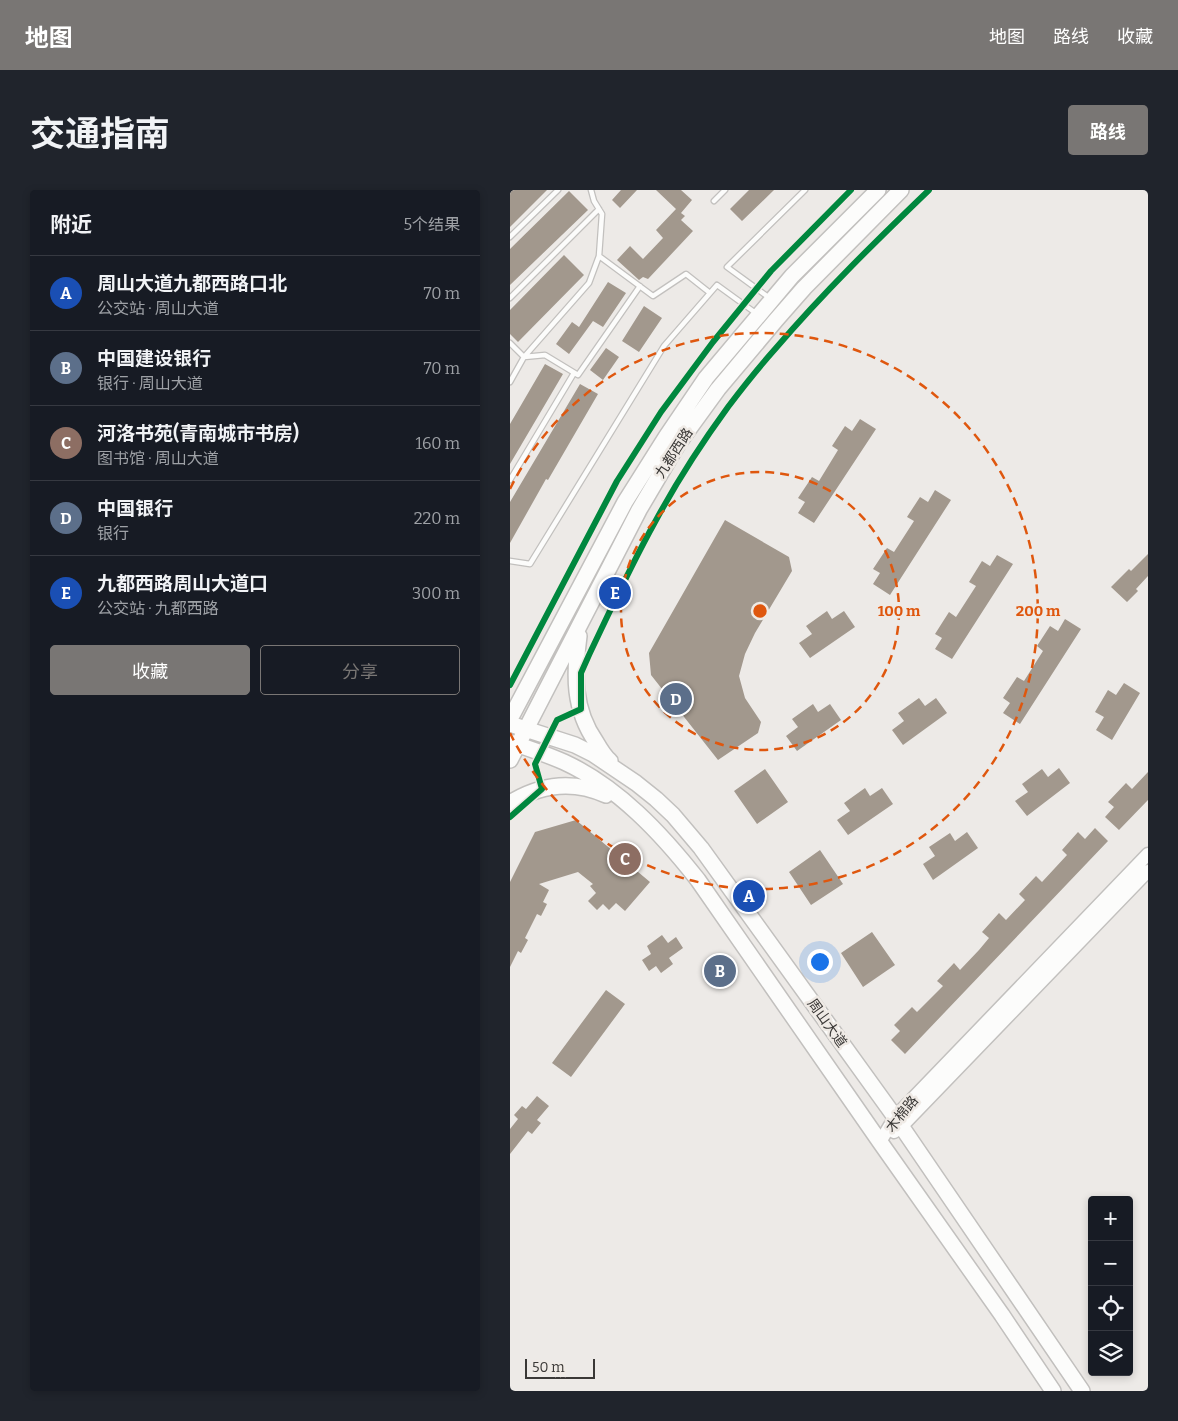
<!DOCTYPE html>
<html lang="zh">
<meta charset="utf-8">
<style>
:root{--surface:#171b24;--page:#20242c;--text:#f1f3f6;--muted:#9ea1a6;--line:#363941;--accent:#797674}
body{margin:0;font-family:Bitter,"Noto Sans SC",serif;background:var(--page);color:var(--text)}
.controls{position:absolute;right:15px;bottom:15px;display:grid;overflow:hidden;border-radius:5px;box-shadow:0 2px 8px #0003}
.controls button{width:45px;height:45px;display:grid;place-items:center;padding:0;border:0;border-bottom:1px solid var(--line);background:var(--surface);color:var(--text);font:25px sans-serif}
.scale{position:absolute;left:15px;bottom:12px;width:70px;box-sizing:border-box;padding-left:5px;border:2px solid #3a3836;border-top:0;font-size:14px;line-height:18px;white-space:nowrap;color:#3a3836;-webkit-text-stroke:4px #efeae5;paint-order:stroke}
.you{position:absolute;left:309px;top:771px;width:18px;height:18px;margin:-12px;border:4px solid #fff;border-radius:50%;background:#1a73e8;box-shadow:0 0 0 8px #1a73e833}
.badge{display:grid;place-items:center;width:32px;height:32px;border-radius:50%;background:var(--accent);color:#fff;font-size:16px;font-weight:700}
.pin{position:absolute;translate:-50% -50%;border:2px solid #fff;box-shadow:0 1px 5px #0006}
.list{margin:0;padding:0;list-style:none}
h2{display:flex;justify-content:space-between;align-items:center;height:65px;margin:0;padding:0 20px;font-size:21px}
h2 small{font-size:16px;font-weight:400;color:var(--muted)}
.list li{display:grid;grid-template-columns:32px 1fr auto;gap:15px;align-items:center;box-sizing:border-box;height:75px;padding:0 20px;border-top:1px solid var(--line)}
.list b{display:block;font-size:19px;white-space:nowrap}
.list p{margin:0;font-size:16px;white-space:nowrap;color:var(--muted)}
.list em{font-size:16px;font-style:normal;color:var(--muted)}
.actions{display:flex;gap:10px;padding:15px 20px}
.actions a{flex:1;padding:11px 0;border:1px solid var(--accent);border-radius:5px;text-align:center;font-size:18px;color:var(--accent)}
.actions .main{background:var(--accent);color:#fff}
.icon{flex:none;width:28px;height:28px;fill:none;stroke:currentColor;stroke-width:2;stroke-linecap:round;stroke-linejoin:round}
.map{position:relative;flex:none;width:638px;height:1201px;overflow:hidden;border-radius:5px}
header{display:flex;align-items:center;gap:30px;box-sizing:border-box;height:70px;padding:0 25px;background:var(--accent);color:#fff}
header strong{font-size:24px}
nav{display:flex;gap:28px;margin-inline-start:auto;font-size:18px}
.intro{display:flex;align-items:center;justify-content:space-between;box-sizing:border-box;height:120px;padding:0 30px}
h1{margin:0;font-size:35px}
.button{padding:12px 22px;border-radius:5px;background:var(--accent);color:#fff;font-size:18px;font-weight:700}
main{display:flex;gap:30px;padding:0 30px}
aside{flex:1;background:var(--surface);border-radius:5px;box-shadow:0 2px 8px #0003}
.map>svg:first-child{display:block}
</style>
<header>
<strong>地图</strong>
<nav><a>地图</a><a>路线</a><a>收藏</a></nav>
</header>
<div class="intro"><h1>交通指南</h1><a class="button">路线</a></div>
<main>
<aside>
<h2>附近<small>5个结果</small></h2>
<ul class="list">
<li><span class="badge" style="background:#1a4fb4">A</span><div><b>周山大道九都西路口北</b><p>公交站 · 周山大道</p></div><em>70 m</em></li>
<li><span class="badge" style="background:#5c6f8a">B</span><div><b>中国建设银行</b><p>银行 · 周山大道</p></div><em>70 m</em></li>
<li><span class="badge" style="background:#8d6e63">C</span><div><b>河洛书苑(青南城市书房)</b><p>图书馆 · 周山大道</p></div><em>160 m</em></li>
<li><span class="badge" style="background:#5c6f8a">D</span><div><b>中国银行</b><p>银行</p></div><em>220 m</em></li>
<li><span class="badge" style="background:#1a4fb4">E</span><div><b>九都西路周山大道口</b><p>公交站 · 九都西路</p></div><em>300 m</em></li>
</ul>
<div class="actions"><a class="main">收藏</a><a>分享</a></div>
</aside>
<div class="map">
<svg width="638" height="1201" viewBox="0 0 638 1201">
<rect width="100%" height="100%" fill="#edeae7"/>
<!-- building -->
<path fill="#a2988d" d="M0 0H37L0 37Z
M111 0H127L110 18 102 10Z
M146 0H171L182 10 171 23 175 26 171 30 183 41 138 89 133 87 129 90 107 70 120 56 133 69 153 48 146 40 166 19Z
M239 0H264L232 31 220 19Z
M59 1 78 20 0 95V59Z
M54 65 74 85 8 152 0 144V120Z
M98 92 116 103 93 137 83 131 59 164 46 154 62 132 69 137Z
M134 116 152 128 129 162 112 151Z
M96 158 109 167 93 190 80 180Z
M35 174 53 184 0 274V234Z
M70 194 88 204 38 290 36 289 0 353V312Z
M350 229 366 239 304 333 288 323 295 312 288 308 302 287 309 291 328 260 322 256 335 236 342 241Z
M425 300 441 310 380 405 363 394 370 383 363 379 377 358 384 362 404 331 397 327 410 307 418 312Z
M215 330 279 367 282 381 245 443 235 464 229 486 235 508 251 532 248 543 208 570 141 485 139 463Z
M638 364V386L626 399 628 401 617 412 601 397 619 379 621 381Z
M487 365 503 374 442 469 425 459 432 448 425 444 439 422 446 427 466 396 459 392 472 371 480 376Z
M317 421 322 429 334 421 345 437 300 468 289 453 302 444 296 436Z
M555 429 571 439 510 534 493 523 500 513 493 508 507 487 514 491 533 461 527 456 540 436 548 441Z
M614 493 630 503 602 550 586 540 594 527 585 522 598 500 606 505Z
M409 508 415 516 426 508 437 523 393 555 382 540 394 531 388 523Z
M303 514 308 522 320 514 331 530 287 561 276 546 288 537 282 529Z
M549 578 560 593 517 626 505 611 518 602 512 594 532 579 538 587Z
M255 579 278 612 247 634 224 601Z
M638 582V610L609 640 595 627 604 617 598 612 616 593 622 599Z
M355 598 360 606 372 598 383 614 338 645 327 630 340 621 334 613Z
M66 630 140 692 115 721 106 713 99 720 93 714 87 720 78 711 86 703 80 696 83 694 68 682 29 694 39 700 33 712 37 714 31 726 27 724 15 748 18 750 11 763 8 761 0 777V692L25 642Z
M585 638 598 651 395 864 381 850 390 841 384 835 402 817 407 822 433 796 427 791 444 773 450 780 469 760 479 748 472 742 489 723 496 730 515 710 509 704 526 686 532 692 557 665 552 660 568 642 575 649Z
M457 642 468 658 423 690 413 674 425 666 419 657 440 643 445 651Z
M310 660 333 694 301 715 279 682Z
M362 742 385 775 353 797 331 763Z
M152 745 158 753 166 747 173 758 159 768 163 774 151 783 146 776 139 781 132 770 141 764 137 756Z
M96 800 115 814 61 887 42 873Z
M27 906 39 916 27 930 31 933 22 944 18 941 0 964V939L8 929 4 925 12 916 16 919Z"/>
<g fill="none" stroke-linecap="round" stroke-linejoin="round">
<!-- service casing -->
<g stroke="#c2c0be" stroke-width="7">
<path id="service" d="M204 11 215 0
M0 47 48 0
M89 66 143 106 176 84 200 103
M0 108 89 19
M261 109 217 77 295 0
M0 153 14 167 35 165 68 185 130 96
M0 192 14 167 79 93 89 66 92 24 84 11 81 0
M0 290 64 183
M0 371 20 374 154 156 207 95 247 124"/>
</g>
<!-- secondary casing -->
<g stroke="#c2c0be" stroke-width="15">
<path id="secondary" d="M384 942 391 937 638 681
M370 952 385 927 638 664"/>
</g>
<!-- primary casing -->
<g stroke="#c2c0be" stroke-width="18">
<path id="primary" d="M69 446C64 485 63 519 86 552 90 559 94 566 100 571
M0 529 115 312 156 247 196 188 282 86 368 0
M0 534 65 555 83 564 126 593 146 609 163 625 191 658 385 927 572 1201
M0 552C18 558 36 564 54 572 108 597 151 643 188 690L370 952 492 1125 543 1201
M0 570 129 320 168 254 208 199 266 130 294 98 391 0
M0 613C31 594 63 590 96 605"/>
</g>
<!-- service -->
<use href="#service" stroke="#fcfcfb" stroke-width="4.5"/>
<!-- secondary -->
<use href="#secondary" stroke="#fcfcfb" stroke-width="12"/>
<!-- primary -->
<use href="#primary" stroke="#fcfcfb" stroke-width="15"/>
<!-- cycleway casing -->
<g stroke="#efeae5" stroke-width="9">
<path id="cycleway" d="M0 495 107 291 151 222 203 152 261 81 341 0
M0 627 32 599 25 574 47 530 71 519V483L79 465C100 421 121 375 145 332 166 293 191 254 218 217 233 197 249 177 266 158 314 102 366 51 419 0"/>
</g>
<!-- cycleway -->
<use href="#cycleway" stroke="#00873e" stroke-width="6"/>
</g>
<!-- distance rings -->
<g fill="none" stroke="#df570e" stroke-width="2.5" stroke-dasharray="9 6">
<circle cx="250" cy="421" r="139"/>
<path d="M0 299A278 278 0 1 1 0 543"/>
</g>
<g text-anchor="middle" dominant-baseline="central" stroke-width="5" stroke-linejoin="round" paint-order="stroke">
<!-- street labels -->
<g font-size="14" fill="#3a3836" stroke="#efeae5">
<text transform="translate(164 263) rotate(-57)">九都西路</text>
<text transform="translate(317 833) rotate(54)">周山大道</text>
<text transform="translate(392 924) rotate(-51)">木棉路</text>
</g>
</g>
<circle cx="250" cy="421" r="8" fill="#df570e" stroke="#efeae5" stroke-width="2.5"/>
<g font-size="15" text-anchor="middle" font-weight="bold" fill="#df570e" stroke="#efeae5" stroke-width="5" stroke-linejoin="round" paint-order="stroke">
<text x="389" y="426">100 m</text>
<text x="528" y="426">200 m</text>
</g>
</svg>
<div class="controls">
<button>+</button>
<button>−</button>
<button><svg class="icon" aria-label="locate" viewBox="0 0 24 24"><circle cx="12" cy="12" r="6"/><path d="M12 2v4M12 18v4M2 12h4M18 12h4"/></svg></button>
<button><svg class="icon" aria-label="layers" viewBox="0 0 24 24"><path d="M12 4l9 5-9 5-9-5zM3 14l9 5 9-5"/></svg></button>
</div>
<div class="scale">50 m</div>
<div class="you"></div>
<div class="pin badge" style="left:239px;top:706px;background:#1a4fb4">A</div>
<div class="pin badge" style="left:210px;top:781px;background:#5c6f8a">B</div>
<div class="pin badge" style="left:115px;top:669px;background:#8d6e63">C</div>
<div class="pin badge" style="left:166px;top:509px;background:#5c6f8a">D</div>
<div class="pin badge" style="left:105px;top:403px;background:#1a4fb4">E</div>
</div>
</main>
